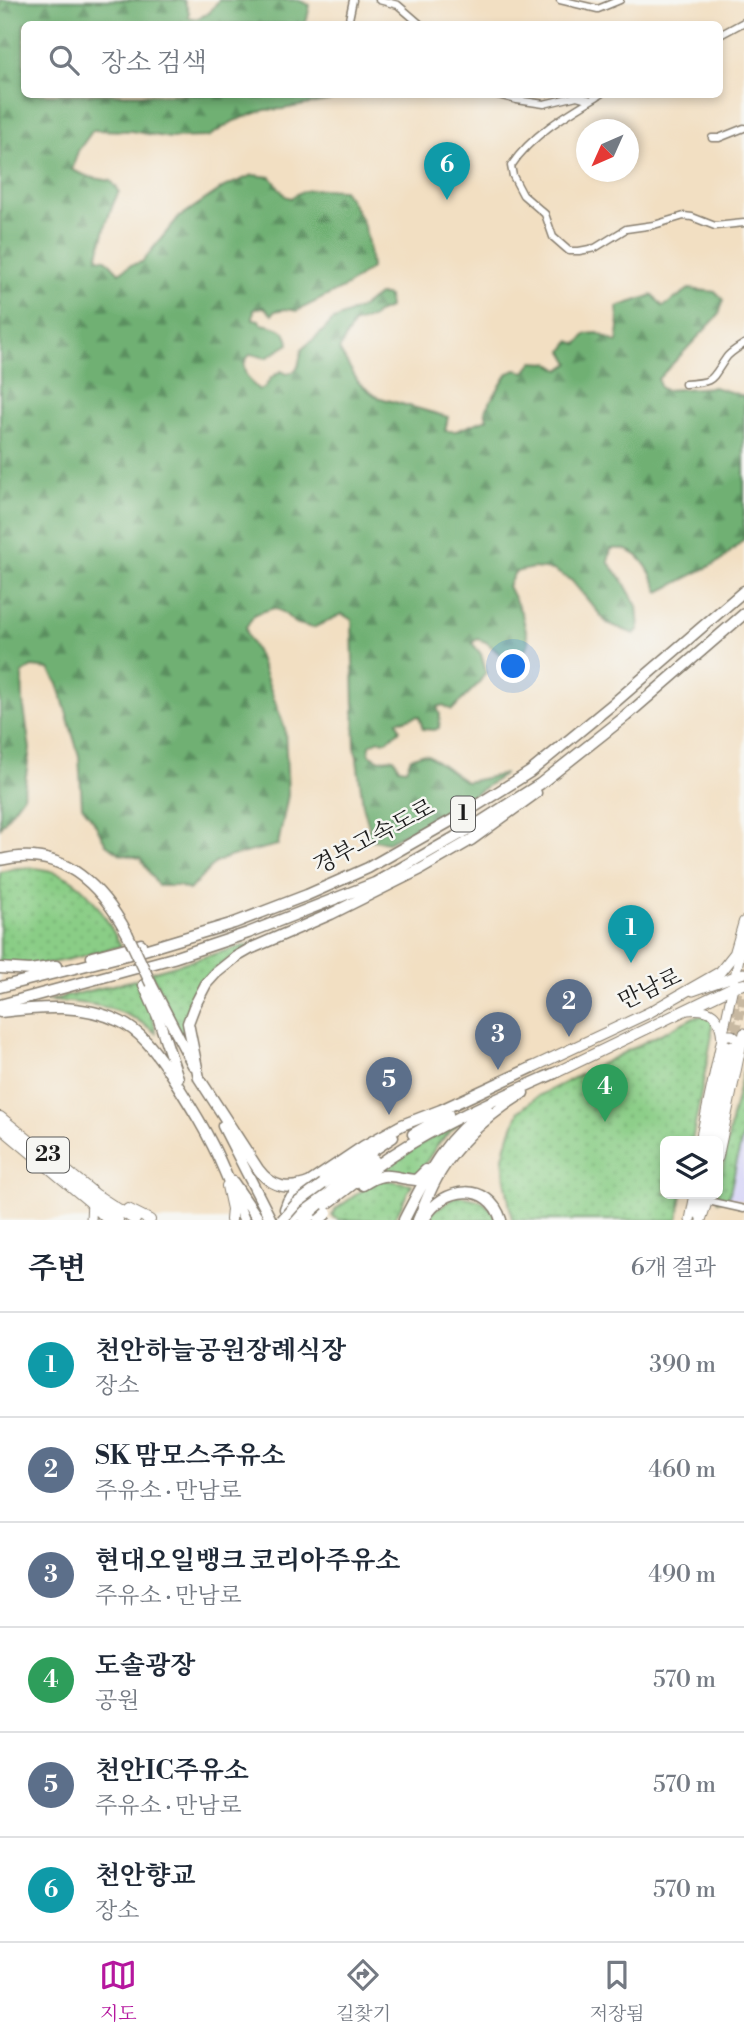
<!DOCTYPE html>
<html lang="ko">
<meta charset="utf-8">
<style>
:root{--surface:#fff;--page:#f2f2f3;--text:#1f2937;--muted:#747a83;--line:#e0e1e3;--accent:#b5179e}
body{margin:0;font-family:"Libre Bodoni","Noto Serif KR",serif;background:var(--page);color:var(--text)}
.controls{position:absolute;right:21px;bottom:21px;display:grid;overflow:hidden;border-radius:10px;box-shadow:0 4px 10px #0003}
.controls button{width:63px;height:63px;display:grid;place-items:center;padding:0;border:0;border-bottom:2px solid var(--line);background:var(--surface);color:var(--text);font:35px sans-serif}
.compass{position:absolute;left:576px;top:119px;width:63px;height:63px;border-radius:50%;background:var(--surface);box-shadow:0 4px 10px #0003;rotate:225deg}
.you{position:absolute;left:514px;top:667px;width:24px;height:24px;margin:-18px;border:5px solid #fff;border-radius:50%;background:#1a73e8;box-shadow:0 0 0 10px #1a73e833}
.badge{display:grid;place-items:center;width:46px;height:46px;border-radius:50%;background:var(--accent);color:#fff;font-size:23px;font-weight:700}
.pin{position:absolute;translate:-50% -58px;filter:drop-shadow(0 2px 4px #0008)}
.pin::after{content:'';position:absolute;top:37px;width:24px;height:21px;background:inherit;clip-path:polygon(0 0,100% 0,50% 100%)}
.list{margin:0;padding:0;list-style:none}
h2{display:flex;justify-content:space-between;align-items:center;height:91px;margin:0;padding:0 28px;font-size:30px}
h2 small{font-size:23px;font-weight:400;color:var(--muted)}
.list li{display:grid;grid-template-columns:46px 1fr auto;gap:21px;align-items:center;box-sizing:border-box;height:105px;padding:0 28px;border-top:2px solid var(--line)}
.list b{display:block;font-size:26px;white-space:nowrap}
.list p{margin:0;font-size:23px;white-space:nowrap;color:var(--muted)}
.list em{font-size:23px;font-style:normal;color:var(--muted)}
.icon{flex:none;width:38px;height:38px;fill:none;stroke:currentColor;stroke-width:2;stroke-linecap:round;stroke-linejoin:round}
.map{position:relative;flex:none;width:744px;height:1220px;overflow:hidden}
.search{position:absolute;background:var(--surface);box-shadow:0 4px 10px #0003;left:21px;right:21px;top:21px;height:77px;display:flex;align-items:center;gap:18px;box-sizing:border-box;padding:0 24px;border-radius:10px;color:var(--muted);font-size:26px}
.sheet{height:721px;background:var(--surface)}
nav{display:flex;justify-content:space-around;align-items:center;box-sizing:border-box;height:98px;border-top:2px solid var(--line);background:var(--surface);font-size:19px;color:var(--muted)}
nav a{display:grid;justify-items:center;gap:4px}
nav .on{color:var(--accent)}
.map>svg:first-child{display:block}
</style>
<div class="map">
<svg width="744" height="1220" viewBox="0 0 744 1220">
<defs>
<pattern id="grass-dots" width="8" height="8" patternUnits="userSpaceOnUse" patternTransform="scale(1.75)"><rect width="8" height="8" fill="#8acd86"/><path d="M2 2h.1M6 6h.1" fill="none" stroke="#76af73" stroke-width="1.8" stroke-linecap="round"/></pattern>
<pattern id="forest-firs" width="22" height="20" patternUnits="userSpaceOnUse" patternTransform="scale(1.75)"><rect width="22" height="20" fill="#6fb073"/><path d="M5 1l3.5 6h-7zM16 11l3.5 6h-7z" fill="#5a8e5e"/></pattern>
</defs>
<rect width="100%" height="100%" fill="#f6f6f2"/>
<filter id="ink" filterUnits="userSpaceOnUse"><feTurbulence type="fractalNoise" baseFrequency=".0143" numOctaves="2"/><feDisplacementMap in="SourceGraphic" scale="14" xChannelSelector="R" yChannelSelector="G"/><feConvolveMatrix kernelMatrix="1 2 1 2 8 2 1 2 1" color-interpolation-filters="sRGB"/></filter>
<filter id="wash" filterUnits="userSpaceOnUse"><feTurbulence type="fractalNoise" baseFrequency=".00686" numOctaves="4" result="noise"/><feDisplacementMap in="SourceGraphic" scale="28" xChannelSelector="R" yChannelSelector="G"/><feGaussianBlur stdDeviation="1.57" result="paint"/><feColorMatrix in="noise" values="0 0 0 0 0 0 0 0 0 0 0 0 0 0 0 0 0 1.4 0 .05"/><feComposite in="paint" operator="in"/></filter>
<g filter="url(#wash)">
<rect width="100%" height="100%" fill="#f2dfc2"/>
<!-- built -->
<path fill="#d9d7f7" d="M744 1129V1201L729 1197Z"/>
<!-- grass -->
<path fill="url(#grass-dots)" stroke="#537451" stroke-width="2" d="M17 868C76 864 96 899 121 946 82 955 40 972 0 962V872Z
M257 942C236 956 203 972 193 997 187 1009 190 1024 184 1035L181 1034 151 972Z
M139 979 150 1002 156 1033C125 1006 86 1002 47 1001Z
M703 1016 709 1017 712 1021V1035L692 1141H665V1194H682L678 1220H512L505 1178 503 1157 507 1142 519 1111 538 1096 694 1017Z
M744 1067V1129L729 1197 718 1201 716 1194H718L732 1117Z
M455 1123 458 1124 438 1144 417 1176 387 1171 374 1174Z
M378 1179 412 1184 394 1220H339L332 1216 336 1209Z
M457 1196C477 1198 488 1200 497 1220H426L429 1214Z"/>
<!-- forest -->
<path fill="url(#forest-firs)" stroke="#466648" stroke-width="2" d="M0 0H184L189 12 188 17 196 19 209 13 219 0H298L310 5 307 19 304 24H24V94L347 95 331 100 283 109 265 110 234 121 208 137 170 138 131 131 93 130 78 151 72 170 89 177 111 181 119 191C107 215 104 234 97 258L106 259 119 273 131 265 142 262 178 218 224 187 253 175 271 177 285 196 291 198C304 186 326 189 343 190 365 219 368 232 371 268L347 286 297 311 286 309 275 311 272 315 264 307 258 308 254 310 253 319 259 320 261 324C275 326 288 329 289 344L266 358 251 354C236 366 248 380 259 390L264 388 271 378 281 371 287 374 293 372 298 367 302 349 322 332 332 321 361 308 378 295H386L388 297 389 308 375 314 374 317 353 324 339 350 359 383 377 397 448 417 445 431H456L487 419 485 410 508 373 516 370 525 372 533 362 549 363 560 370 570 363 563 351 570 341 578 344 586 334 598 333 617 343 619 327 617 307 653 295 663 307 689 289 716 292 724 300 718 316 658 379 660 387 665 390 714 387 744 396V539L722 560 659 592C650 570 639 545 611 549L608 562 622 579 637 606 639 629 634 634 607 623 572 581 553 570 533 568 515 572 508 586 522 614 529 643 518 660 509 662 486 642 477 639 472 643 481 654 486 672 478 684 452 710 443 705 437 707 440 715 439 728 434 730 423 729 419 716C410 717 407 721 397 721L400 730 387 741 379 740 370 745 369 754 380 760 394 758 399 768 406 769 411 758 421 754 428 755 466 782 505 774 451 810 388 842 365 839 369 827 363 805 357 759 360 756 357 757 355 750 352 620 342 614 313 628 295 623 283 612 274 608 255 614 246 627 247 635 258 655 285 729 288 795 278 845 232 856 216 862 189 890 179 886H158L140 858 121 854 106 844 93 820 82 806 79 756 58 684 49 669 32 667 22 673 23 701 30 749 23 796 0 827Z"/>
</g>
<g filter="url(#ink)">
<g fill="none" stroke-linecap="round" stroke-linejoin="round">
<!-- secondary-tunnel -->
<path stroke="#c7b8a1" stroke-width="9" stroke-dasharray="9 4.5" stroke-linecap="butt" d="M728 1041 744 961
M734 1045 744 995"/>
<!-- street casing -->
<g stroke="#877e6f" stroke-width="9">
<path id="street" d="M379 0 398 5 420 24
M560 0 598 9 620 0
M348 24 353 0
M720 35 744 22
M494 94 517 100 544 104 577 96 591 100
M601 94C569 113 532 134 511 166L513 176 523 195 545 214 553 237 569 251H579L595 248 626 229 654 225 684 216 692 217 715 226 744 223
M712 138H719L744 128
M685 384C715 382 710 381 726 358 730 352 738 348 744 344
M708 1201 744 1209"/>
</g>
<!-- secondary casing -->
<g stroke="#877e6f" stroke-width="11">
<path id="secondary" d="M693 991 744 973
M687 1010C712 1007 720 1015 722 1039L727 1035H732L737 1039 741 1048
M700 1141 742 944
M707 1141 727 1045
M713 1141 733 1046
M718 1158 744 1033
M699 1215 702 1194
M91 1220 92 1201
M690 1220 695 1194
M701 1220 710 1194"/>
</g>
<!-- primary casing -->
<g stroke="#877e6f" stroke-width="12">
<path id="primary" d="M533 1067 650 1012 720 972 735 953 744 922
M555 1073 733 987 744 984
M0 1117 95 1194 135 1220
M0 1127 91 1203 118 1220
M227 1186 232 1209 231 1220
M128 1209 150 1220"/>
</g>
<!-- highway casing -->
<g stroke="#877e6f" stroke-width="13">
<path id="highway" d="M0 860C61 845 100 883 127 933
M92 957 141 944
M0 968 30 970 56 966
M151 984 193 1065
M144 985 158 1017 178 1078
M0 987 134 953 234 923 307 895 368 868 463 814 530 772 614 703 744 591
M0 1005 173 958 248 933 375 883 471 828 540 784 626 716 744 614
M0 1012C41 1007 83 1003 121 1022 141 1032 154 1050 166 1067 187 1100 209 1134 224 1170 231 1186 237 1203 244 1220
M223 1126 271 1220
M413 1134 448 1114
M233 1182 259 1220
M311 1182C289 1191 272 1188 258 1169L199 1078 188 1023 194 1007 206 984 216 973 236 957 250 949 331 914 421 869 471 840 536 793
M323 1184 393 1137
M363 1185C386 1169 391 1178 416 1180L426 1170
M91 1203 108 1220
M296 1216 374 1160
M425 1218C443 1186 489 1181 501 1220
M290 1220 285 1209 288 1201 303 1187 364 1146 402 1125 441 1110 533 1067
M304 1220C334 1201 361 1176 391 1156 443 1122 499 1098 555 1073
M404 1220C426 1177 445 1136 487 1109
M418 1220C425 1204 431 1186 441 1171 461 1138 491 1113 523 1093"/>
</g>
<!-- street -->
<use href="#street" stroke="#fff" stroke-width="6"/>
<!-- secondary -->
<use href="#secondary" stroke="#fff" stroke-width="9"/>
<!-- primary -->
<use href="#primary" stroke="#fff" stroke-width="10"/>
<!-- highway -->
<use href="#highway" stroke="#fff" stroke-width="10"/>
<!-- highway-bridge casing -->
<g stroke="#877e6f" stroke-width="13" stroke-linecap="butt">
<path id="highway-bridge" d="M127 933 151 984
M282 1220 297 1203 323 1184
M319 1220 327 1213"/>
</g>
<!-- highway-bridge -->
<use href="#highway-bridge" stroke="#fff" stroke-width="10"/>
</g>
</g>
<g text-anchor="middle" dominant-baseline="central" stroke-width="5" stroke-linejoin="round" paint-order="stroke">
<!-- shield labels -->
<g fill="#f6f6f2" stroke="#5d5d5c" stroke-width="2">
<rect x="451" y="796.5" width="24" height="35" rx="5"/>
<rect x="27" y="1137.5" width="42" height="35" rx="5"/>
</g>
<g font-size="21" font-weight="bold" fill="#1c1c1c">
<text x="463" y="814">1</text>
<text x="48" y="1155">23</text>
</g>
<!-- street labels -->
<g font-size="23" fill="#1c1c1c" stroke="#f6f6f2">
<text transform="translate(374 837) rotate(-28)">경부고속도로</text>
<text transform="translate(650 989) rotate(-25)">만남로</text>
</g>
</g>
</svg>
<div class="controls">
<button><svg class="icon" aria-label="layers" viewBox="0 0 24 24"><path d="M12 4l9 5-9 5-9-5zM3 14l9 5 9-5"/></svg></button>
</div>
<svg class="compass" viewBox="-18 -18 36 36"><path d="M0-13l5 13h-10z" fill="#e53935"/><path d="M0 13l5-13h-10z" fill="#747a83"/></svg>
<div class="you"></div>
<div class="pin badge" style="left:631px;top:963px;background:#0f9aa8">1</div>
<div class="pin badge" style="left:569px;top:1037px;background:#5c6f8a">2</div>
<div class="pin badge" style="left:498px;top:1070px;background:#5c6f8a">3</div>
<div class="pin badge" style="left:605px;top:1122px;background:#2e9e5b">4</div>
<div class="pin badge" style="left:389px;top:1115px;background:#5c6f8a">5</div>
<div class="pin badge" style="left:447px;top:200px;background:#0f9aa8">6</div>
<div class="search"><svg class="icon" aria-label="search" viewBox="0 0 24 24"><circle cx="10" cy="10" r="6"/><path d="M15 15l6 6"/></svg>장소 검색</div>
</div>
<section class="sheet">
<h2>주변<small>6개 결과</small></h2>
<ul class="list">
<li><span class="badge" style="background:#0f9aa8">1</span><div><b>천안하늘공원장례식장</b><p>장소</p></div><em>390 m</em></li>
<li><span class="badge" style="background:#5c6f8a">2</span><div><b>SK 맘모스주유소</b><p>주유소 · 만남로</p></div><em>460 m</em></li>
<li><span class="badge" style="background:#5c6f8a">3</span><div><b>현대오일뱅크 코리아주유소</b><p>주유소 · 만남로</p></div><em>490 m</em></li>
<li><span class="badge" style="background:#2e9e5b">4</span><div><b>도솔광장</b><p>공원</p></div><em>570 m</em></li>
<li><span class="badge" style="background:#5c6f8a">5</span><div><b>천안IC주유소</b><p>주유소 · 만남로</p></div><em>570 m</em></li>
<li><span class="badge" style="background:#0f9aa8">6</span><div><b>천안향교</b><p>장소</p></div><em>570 m</em></li>
</ul>
</section>
<nav>
<a class="on"><svg class="icon" aria-label="map" viewBox="0 0 24 24"><path d="M3 6l6-2 6 2 6-2v14l-6 2-6-2-6 2zM9 4v14M15 6v14"/></svg>지도</a>
<a><svg class="icon" aria-label="directions" viewBox="0 0 24 24"><path d="M12 3l9 9-9 9-9-9zM9 14v-3h6M13 9l2 2-2 2"/></svg>길찾기</a>
<a><svg class="icon" aria-label="saved" viewBox="0 0 24 24"><path d="M7 4h10v16l-5-4-5 4z"/></svg>저장됨</a>
</nav>
